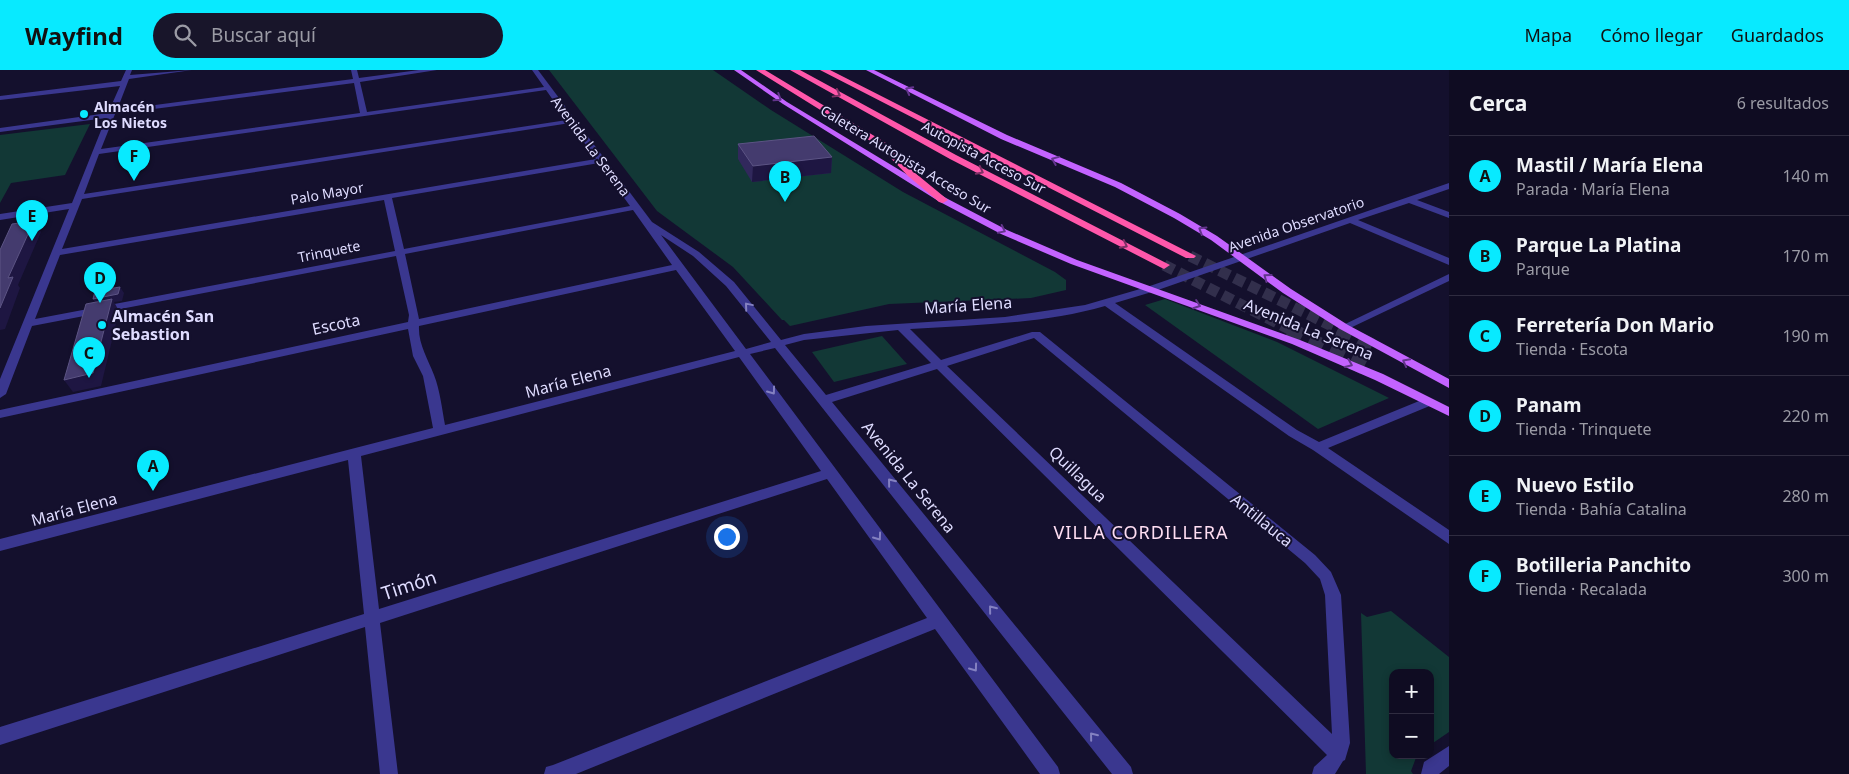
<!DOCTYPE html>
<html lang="es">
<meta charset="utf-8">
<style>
:root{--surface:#0f0c22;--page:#18152a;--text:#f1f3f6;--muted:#9b9ba5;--line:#2f2c40;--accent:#08eaff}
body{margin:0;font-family:"Noto Sans",sans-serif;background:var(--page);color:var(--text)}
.controls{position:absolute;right:15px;bottom:15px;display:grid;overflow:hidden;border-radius:10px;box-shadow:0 2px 8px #0003}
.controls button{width:45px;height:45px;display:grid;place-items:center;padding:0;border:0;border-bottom:1px solid var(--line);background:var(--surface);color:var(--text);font:25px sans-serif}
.you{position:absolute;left:726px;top:466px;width:18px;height:18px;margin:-12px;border:4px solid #fff;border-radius:50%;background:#1a73e8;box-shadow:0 0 0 8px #1a73e833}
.badge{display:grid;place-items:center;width:32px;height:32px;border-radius:50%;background:var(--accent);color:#111;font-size:16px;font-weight:700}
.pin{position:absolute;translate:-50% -41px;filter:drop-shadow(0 1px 2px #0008)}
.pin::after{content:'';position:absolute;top:26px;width:18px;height:15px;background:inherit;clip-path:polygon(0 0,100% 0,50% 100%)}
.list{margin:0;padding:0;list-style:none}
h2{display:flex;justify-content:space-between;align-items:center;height:65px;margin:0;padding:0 20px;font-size:21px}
h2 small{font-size:16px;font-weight:400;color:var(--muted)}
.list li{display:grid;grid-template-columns:32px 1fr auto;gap:15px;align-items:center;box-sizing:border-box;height:80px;padding:0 20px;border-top:1px solid var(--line)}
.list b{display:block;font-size:19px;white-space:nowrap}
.list p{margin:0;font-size:16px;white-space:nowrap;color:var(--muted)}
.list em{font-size:16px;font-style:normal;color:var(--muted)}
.icon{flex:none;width:28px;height:28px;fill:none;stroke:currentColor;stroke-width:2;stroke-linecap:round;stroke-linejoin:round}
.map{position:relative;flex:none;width:1449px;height:704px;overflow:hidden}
header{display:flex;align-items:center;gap:30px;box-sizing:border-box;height:70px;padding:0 25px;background:var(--accent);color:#111}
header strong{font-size:24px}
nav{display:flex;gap:28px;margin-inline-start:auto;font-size:18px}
.search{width:350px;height:45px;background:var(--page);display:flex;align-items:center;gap:12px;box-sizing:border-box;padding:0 18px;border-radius:28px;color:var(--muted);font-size:19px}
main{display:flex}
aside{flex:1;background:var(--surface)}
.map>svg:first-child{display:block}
</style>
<header>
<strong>Wayfind</strong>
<div class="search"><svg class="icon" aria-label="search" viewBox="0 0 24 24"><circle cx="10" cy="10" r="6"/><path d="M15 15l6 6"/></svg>Buscar aquí</div>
<nav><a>Mapa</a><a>Cómo llegar</a><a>Guardados</a></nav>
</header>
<main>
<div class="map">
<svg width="1449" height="704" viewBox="0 0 1449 704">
<rect width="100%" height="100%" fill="#14102d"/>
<!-- green -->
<path fill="#123836" d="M549 0H713L771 40 903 122 1055 202 1066 210V220L1031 228 889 234 790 256 784 250H782L733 197 657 141Z
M90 54 65 105 11 113 0 133V65Z
M1165 229 1277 272 1389 328 1318 359 1145 235Z
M882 266 907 294 834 312 812 282Z
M1391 541 1449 587V662L1430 675V603H1393V685H1417L1411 701 1413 704H1366L1361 543 1367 547Z"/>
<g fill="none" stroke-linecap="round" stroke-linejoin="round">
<!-- highway-tunnel-far1 -->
<path stroke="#322f4c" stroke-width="11" stroke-dasharray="11 5.5" stroke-linecap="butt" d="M1190 186 1340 260
M1164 195 1291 260"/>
<!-- highway-tunnel -->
<path stroke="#322f4c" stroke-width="15" stroke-dasharray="15 8" stroke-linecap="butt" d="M1289 259 1367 299
M1338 259 1378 279"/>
<!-- minor -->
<path fill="#3a378f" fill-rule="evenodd" d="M126 0H132L130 5 192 0 129 9 117 40 353 9 351 0H357L359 8 419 0H437L360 12 367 42 544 17 532 0H538L652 152 699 182 734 212 781 270 804 264 866 256 1005 247 1085 235 1147 217 1449 113V119L1417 130 1449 142V148L1409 133 1358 150 1449 188V195L1350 153 1155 221 1115 233 1297 360 1319 372 1424 329H1432L1434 332 1432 335 1328 378 1449 460V474L1313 380 1289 366 1105 236C1043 254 975 255 910 259L941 290 1032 262H1040L1315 485 1331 502 1341 525 1350 673 1345 690 1343 691 1335 704H1312L1314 697 1327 685 937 299 832 332 1131 697 1133 704H1112L775 278 750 284 1058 697 1060 704H1040L935 559 576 704H544L546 697 553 695 927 548 827 409 380 553 398 704H380L365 557 0 675V657L364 544 348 390 0 481V469L433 358 423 306 413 286 408 259 0 348V340L408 252 409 245 396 186 32 256 6 324 0 328V309L69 139 0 150V144L72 133 106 48 0 62V58L108 43 120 16 0 30V26L121 11ZM354 13 360 43 101 79 115 44ZM546 20 567 50 84 124 99 84ZM570 53 596 89 62 179 82 129ZM599 93 630 136 404 179 392 128ZM384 130 395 181 35 249 60 185ZM633 140 672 195 419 249 405 184ZM661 165 693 186 726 216 771 272 746 279ZM676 200 735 281 445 355C442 339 440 320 434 305 428 289 418 274 419 256ZM898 260 931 293 826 325 785 275 804 270ZM1034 268 1305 493 1320 509 1325 525 1332 664 947 296ZM739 287 821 401 379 539 361 386Z
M1449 204V211L1348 259H1340L1339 257Z
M1449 676V696L1439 704H1421L1424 692Z"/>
<!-- major -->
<path fill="#c363ff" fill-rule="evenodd" d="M734 0H741L787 32 946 128 1007 160 1077 190 1300 270 1383 304 1449 337V346L1375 310 1292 274 1071 194 1001 164 940 132 783 34Z
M866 0H874L1007 65 1121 113 1180 144 1217 166 1291 219 1348 255 1449 309V318L1340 259 1283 223 1211 170 1174 148 1115 117 1001 69Z"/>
<!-- highway -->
<path fill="#ff57aa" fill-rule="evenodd" d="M756 0H765L886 73 914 102 948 130 943 133 939 132 908 106 880 77Z
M790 0H800L956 85 1170 195 1164 199 1160 197 950 89Z
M820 0H830L1196 186 1194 188H1186Z"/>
</g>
<!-- wall -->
<path fill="#31285c" d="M738 74 832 87 831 103 752 112 738 89Z"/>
<!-- shaded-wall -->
<path fill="#1e1642" d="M832 87 831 103 752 112 753 96Z
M34 151 41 162 18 215 20 218 5 259 0 260V238L8 208Z
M120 217 124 223 122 231 114 232 119 241 101 316 73 322 64 310 97 235 93 229Z"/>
<!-- building -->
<path fill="#443b6e" stroke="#5c5484" d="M814 66 832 87 753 96 738 74Z
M34 151 8 208 13 207 0 238V180L12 154Z
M120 217 118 224 93 229 95 221Z
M112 229 93 303 64 310 86 234Z"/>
<!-- one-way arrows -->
<defs><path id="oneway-chevron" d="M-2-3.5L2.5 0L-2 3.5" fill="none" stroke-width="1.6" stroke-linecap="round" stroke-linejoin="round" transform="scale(1.25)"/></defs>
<g stroke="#63358c">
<use href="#oneway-chevron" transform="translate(909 20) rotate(-153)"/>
<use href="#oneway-chevron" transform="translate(778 28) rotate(33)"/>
<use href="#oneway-chevron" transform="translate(1055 90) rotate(-158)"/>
<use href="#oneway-chevron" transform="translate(1002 160) rotate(26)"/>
<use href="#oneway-chevron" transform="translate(1202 160) rotate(-148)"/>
<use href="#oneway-chevron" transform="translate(1267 207) rotate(-144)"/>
<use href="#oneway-chevron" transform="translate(1197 235) rotate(20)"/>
<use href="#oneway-chevron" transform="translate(1406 292) rotate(-152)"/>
<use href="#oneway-chevron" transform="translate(1349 294) rotate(23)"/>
</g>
<g stroke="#7e3065">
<use href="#oneway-chevron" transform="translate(837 24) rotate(29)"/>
<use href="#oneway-chevron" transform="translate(980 101) rotate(27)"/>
<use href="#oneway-chevron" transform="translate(1124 175) rotate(27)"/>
</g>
<g stroke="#8481c1">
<use href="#oneway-chevron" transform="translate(748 236) rotate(-130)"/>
<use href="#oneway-chevron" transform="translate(772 321) rotate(54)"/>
<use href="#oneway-chevron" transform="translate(891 412) rotate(-129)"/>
<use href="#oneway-chevron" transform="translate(878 467) rotate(54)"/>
<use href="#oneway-chevron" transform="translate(992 539) rotate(-129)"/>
<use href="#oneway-chevron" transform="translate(974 598) rotate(54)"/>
<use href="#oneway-chevron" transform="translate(1093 666) rotate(-129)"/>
</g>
<!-- markers -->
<g fill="#08eaff" stroke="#14102d" stroke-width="2">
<circle cx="84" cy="44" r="5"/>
<circle cx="102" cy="255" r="5"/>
</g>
<g text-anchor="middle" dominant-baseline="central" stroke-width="4" stroke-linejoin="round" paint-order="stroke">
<!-- far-poi labels -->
<g font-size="14" font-weight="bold" fill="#dfdcff" stroke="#14102d" text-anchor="start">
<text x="94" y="36">Almacén<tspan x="94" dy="16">Los Nietos</tspan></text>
</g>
<!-- far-street labels -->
<g font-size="14" fill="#dfdcff" stroke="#14102d">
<text transform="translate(591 76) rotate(53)">Avenida La Serena</text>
<text transform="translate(984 87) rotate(28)">Autopista Acceso Sur</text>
<text transform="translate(906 89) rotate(31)">Caletera Autopista Acceso Sur</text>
<text transform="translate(327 123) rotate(-10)">Palo Mayor</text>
<text transform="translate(1296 154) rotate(-19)">Avenida Observatorio</text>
<text transform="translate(329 181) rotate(-11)">Trinquete</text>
</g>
<!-- street labels -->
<g font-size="16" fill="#dfdcff" stroke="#14102d">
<text transform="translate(968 235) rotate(-4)">María Elena</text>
<text transform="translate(336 254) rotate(-12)">Escota</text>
<text transform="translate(1309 259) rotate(22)">Avenida La Serena</text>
<text transform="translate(568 311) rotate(-15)">María Elena</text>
<text transform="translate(1078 404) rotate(44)">Quillagua</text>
<text transform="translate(909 407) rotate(51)">Avenida La Serena</text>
<text transform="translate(74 439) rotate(-15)">María Elena</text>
<text transform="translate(1262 450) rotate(39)">Antillauca</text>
</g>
<!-- poi labels -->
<g font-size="16" font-weight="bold" fill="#dfdcff" stroke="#14102d" text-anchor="start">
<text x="112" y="246">Almacén San<tspan x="112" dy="18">Sebastion</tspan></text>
</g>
<!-- neighbourhood labels -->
<g font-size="18" letter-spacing="1" fill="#ffdef3" stroke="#14102d">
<text x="1141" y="462">VILLA CORDILLERA</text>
</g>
<!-- near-street labels -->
<g font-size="19" fill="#dfdcff" stroke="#14102d">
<text transform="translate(409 515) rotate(-18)">Timón</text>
</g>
</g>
</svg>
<div class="controls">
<button>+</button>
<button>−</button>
</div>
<div class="you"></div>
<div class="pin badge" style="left:153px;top:421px">A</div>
<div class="pin badge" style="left:785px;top:132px">B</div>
<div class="pin badge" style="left:89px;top:308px">C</div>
<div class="pin badge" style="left:100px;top:233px">D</div>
<div class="pin badge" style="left:32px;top:171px">E</div>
<div class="pin badge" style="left:134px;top:111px">F</div>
</div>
<aside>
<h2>Cerca<small>6 resultados</small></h2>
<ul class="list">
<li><span class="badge">A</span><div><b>Mastil / María Elena</b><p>Parada · María Elena</p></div><em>140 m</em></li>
<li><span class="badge">B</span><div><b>Parque La Platina</b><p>Parque</p></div><em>170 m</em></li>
<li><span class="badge">C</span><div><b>Ferretería Don Mario</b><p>Tienda · Escota</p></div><em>190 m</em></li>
<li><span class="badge">D</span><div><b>Panam</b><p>Tienda · Trinquete</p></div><em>220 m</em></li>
<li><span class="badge">E</span><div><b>Nuevo Estilo</b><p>Tienda · Bahía Catalina</p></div><em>280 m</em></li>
<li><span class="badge">F</span><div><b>Botilleria Panchito</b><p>Tienda · Recalada</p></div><em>300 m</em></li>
</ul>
</aside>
</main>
